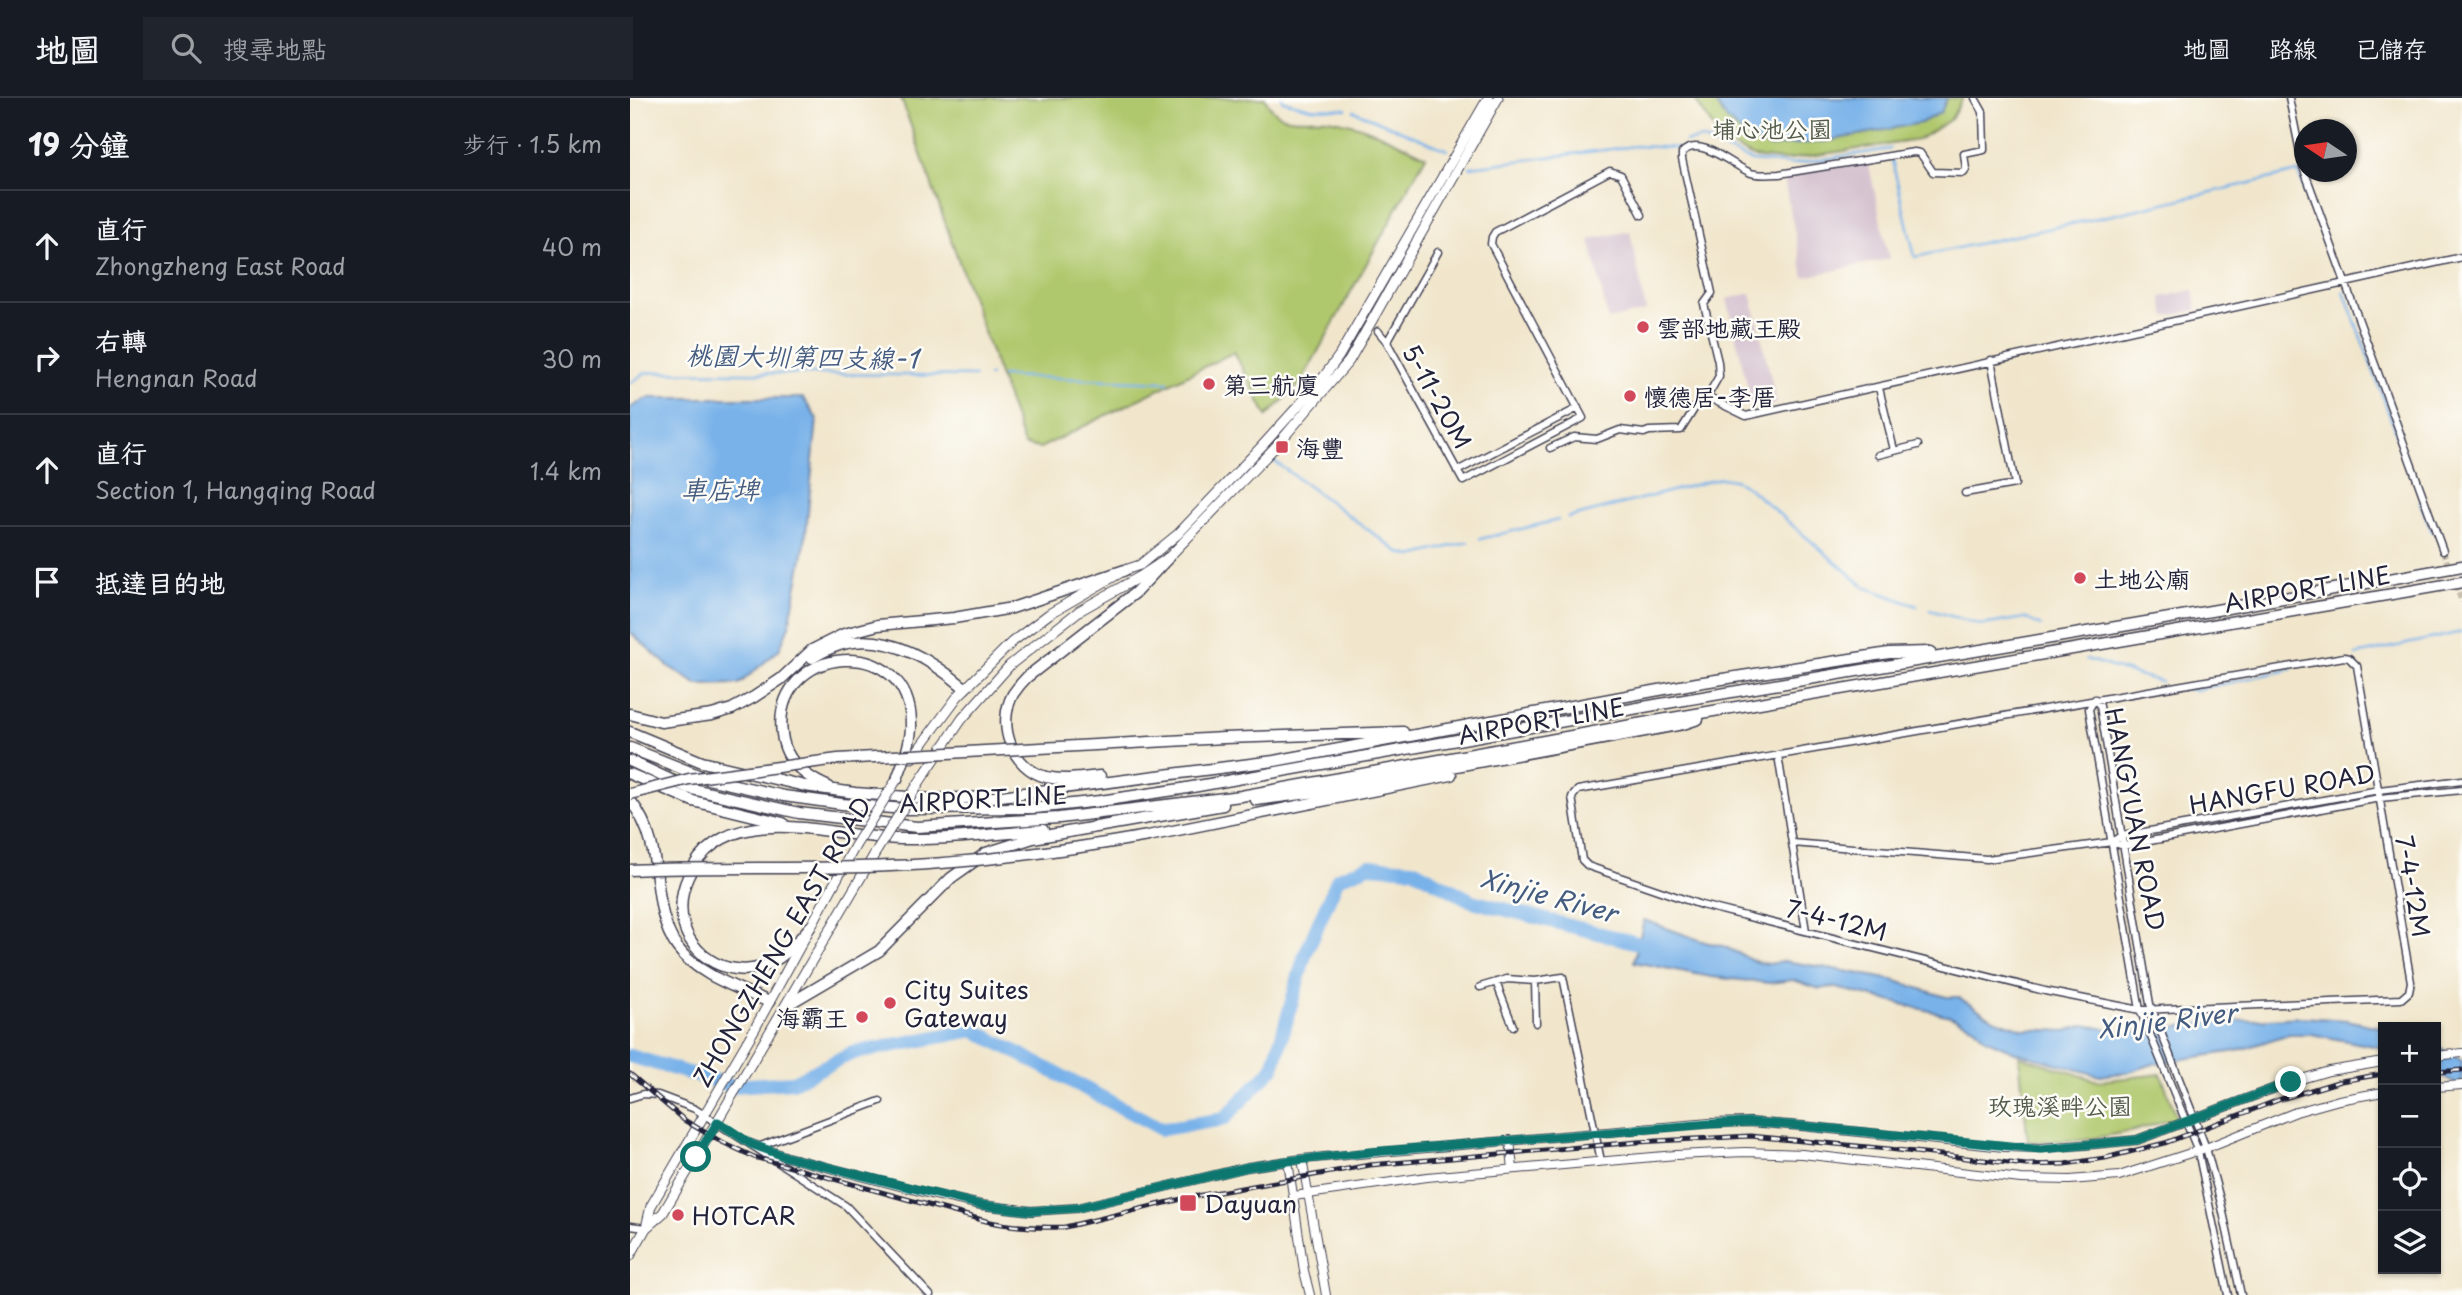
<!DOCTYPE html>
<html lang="zh-TW">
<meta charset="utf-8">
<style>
:root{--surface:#171b24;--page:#20242c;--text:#f1f3f6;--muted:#9ea1a6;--line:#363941}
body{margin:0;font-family:"Playpen Sans","LXGW WenKai TC",sans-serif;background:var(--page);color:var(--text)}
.controls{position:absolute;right:21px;bottom:21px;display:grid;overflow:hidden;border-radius:0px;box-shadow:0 2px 5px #0004}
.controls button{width:63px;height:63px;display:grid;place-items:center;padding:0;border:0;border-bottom:2px solid var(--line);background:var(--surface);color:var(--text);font:35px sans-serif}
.compass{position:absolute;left:1664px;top:21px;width:63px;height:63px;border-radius:50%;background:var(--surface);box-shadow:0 2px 5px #0004;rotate:283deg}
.stop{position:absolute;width:21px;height:21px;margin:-16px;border:5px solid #0f766e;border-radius:50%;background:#fff}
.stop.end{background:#0f766e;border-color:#fff;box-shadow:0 2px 7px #0008}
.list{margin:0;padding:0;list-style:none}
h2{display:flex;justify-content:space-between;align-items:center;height:91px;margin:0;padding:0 28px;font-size:30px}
h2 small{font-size:23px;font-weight:400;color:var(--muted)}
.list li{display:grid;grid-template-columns:46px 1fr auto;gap:21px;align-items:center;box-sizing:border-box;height:112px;padding:0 28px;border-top:2px solid var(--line)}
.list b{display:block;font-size:26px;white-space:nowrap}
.list p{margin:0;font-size:23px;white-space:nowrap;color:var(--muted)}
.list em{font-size:23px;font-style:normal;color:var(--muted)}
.icon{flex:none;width:38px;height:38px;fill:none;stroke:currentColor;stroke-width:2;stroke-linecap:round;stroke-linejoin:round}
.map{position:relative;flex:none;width:1832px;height:1197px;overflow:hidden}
header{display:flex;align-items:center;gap:42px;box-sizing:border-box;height:98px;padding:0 35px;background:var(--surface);border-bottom:2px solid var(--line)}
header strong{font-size:33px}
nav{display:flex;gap:38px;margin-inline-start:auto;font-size:24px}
.search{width:490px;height:63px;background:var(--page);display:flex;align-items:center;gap:18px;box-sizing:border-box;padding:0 24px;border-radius:0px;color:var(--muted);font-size:26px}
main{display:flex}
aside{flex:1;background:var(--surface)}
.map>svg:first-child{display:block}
</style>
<header>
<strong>地圖</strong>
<div class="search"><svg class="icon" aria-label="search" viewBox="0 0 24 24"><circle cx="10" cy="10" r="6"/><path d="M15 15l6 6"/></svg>搜尋地點</div>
<nav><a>地圖</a><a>路線</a><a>已儲存</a></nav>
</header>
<main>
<aside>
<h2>19 分鐘<small>步行 · 1.5 km</small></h2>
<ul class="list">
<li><svg class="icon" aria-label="ahead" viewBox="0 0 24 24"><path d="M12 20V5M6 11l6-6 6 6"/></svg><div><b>直行</b><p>Zhongzheng East Road</p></div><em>40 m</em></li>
<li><svg class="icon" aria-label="right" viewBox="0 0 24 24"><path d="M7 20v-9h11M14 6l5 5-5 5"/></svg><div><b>右轉</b><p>Hengnan Road</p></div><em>30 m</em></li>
<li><svg class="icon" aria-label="ahead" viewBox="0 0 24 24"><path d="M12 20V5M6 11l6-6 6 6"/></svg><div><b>直行</b><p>Section 1, Hangqing Road</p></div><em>1.4 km</em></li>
<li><svg class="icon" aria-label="arrive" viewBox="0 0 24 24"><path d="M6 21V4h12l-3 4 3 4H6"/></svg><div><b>抵達目的地</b></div></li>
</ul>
</aside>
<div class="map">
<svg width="1832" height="1197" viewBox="0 0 1832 1197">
<rect width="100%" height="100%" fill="#fdfcf7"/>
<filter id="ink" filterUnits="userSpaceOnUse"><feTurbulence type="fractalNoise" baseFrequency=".0143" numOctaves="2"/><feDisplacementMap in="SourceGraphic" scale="14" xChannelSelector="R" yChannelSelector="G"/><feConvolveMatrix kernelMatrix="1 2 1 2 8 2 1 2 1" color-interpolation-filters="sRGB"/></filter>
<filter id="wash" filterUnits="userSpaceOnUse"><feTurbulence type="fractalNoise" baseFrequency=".00686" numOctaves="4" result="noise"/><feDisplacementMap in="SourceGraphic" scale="28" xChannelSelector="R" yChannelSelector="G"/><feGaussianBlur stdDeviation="1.57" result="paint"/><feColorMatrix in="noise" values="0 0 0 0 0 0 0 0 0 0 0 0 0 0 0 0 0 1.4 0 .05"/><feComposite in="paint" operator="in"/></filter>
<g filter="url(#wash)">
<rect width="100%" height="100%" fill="#f1e6cc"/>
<!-- industrial -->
<path fill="#d1bdcc" d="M1238 63 1259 161 1174 179 1153 77Z
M1000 133 1016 213 978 222 960 141Z
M1563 192 1567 212 1536 219 1531 199Z
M1121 195 1147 306 1123 312 1097 201Z"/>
<!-- green -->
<path fill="#b0c86d" stroke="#697554" stroke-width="2" d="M271 0H635C639 8 644 16 654 19 668 23 683 19 698 21 733 26 765 43 796 58L670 286 637 318 604 254 410 350 394 347Z
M1064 0H1333L1321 21 1288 42 1153 62 1123 59 1092 43Z
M1389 958 1468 983 1531 976 1547 1020 1503 1033 1454 1042 1398 1044Z"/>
<!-- water -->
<path fill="#79b2e9" stroke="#4e6a92" stroke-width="2" d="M1082 0H1317L1311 14 1291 25 1197 43 1139 49 1120 41 1098 23Z
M17 300H173L187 321 175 445 159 528 149 552 109 586 68 587 38 568 0 534V310Z
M1014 822 1075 844 1093 848 1127 864 1139 866 1155 863 1198 870 1263 882 1316 899H1328L1366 922 1393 931 1435 933 1455 927 1498 935 1572 925 1672 919 1717 922 1753 930V950L1681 936H1659L1607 953 1526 965 1500 974 1470 978 1385 954 1355 941 1345 929 1320 918 1223 894 1202 889 1190 891 1163 882 1140 885 1081 879 1004 864Z
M1806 947 1832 963V990L1806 974Z"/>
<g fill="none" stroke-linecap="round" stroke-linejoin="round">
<!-- stream -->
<path stroke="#79b2e9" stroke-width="2.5" d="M652 0 653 3 681 10 716 11
M724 13 817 52
M1055 44 1071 41 1122 63 1162 66 1260 51
M1262 62 1285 159 1478 118 1668 74 1682 111
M840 69 1005 48 1048 50
M1714 193 1777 365
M358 278H360
M372 278 538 284
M0 285 15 275 25 274 345 278
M644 363 770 455 782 458 838 444
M1790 404 1802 434
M938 420 1091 380 1104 382 1115 387 1235 489 1287 508
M850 441 928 422
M1300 512 1352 527 1395 520 1411 528
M1726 557 1832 534
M1456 561 1531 584
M1549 590 1565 592 1662 571"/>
<!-- river -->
<path stroke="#79b2e9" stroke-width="14" d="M0 958 103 988 163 984 222 955 344 932 532 1031 594 1021 643 970 675 857 708 780 739 768 783 771 842 803 1027 850"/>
</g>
</g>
<g filter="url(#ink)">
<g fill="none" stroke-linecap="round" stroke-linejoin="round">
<!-- minor-tunnel -->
<path stroke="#c8bfaf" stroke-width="6" stroke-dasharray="6 3" stroke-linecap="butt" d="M1813 453 1832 504"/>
<!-- minor casing -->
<g stroke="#413f51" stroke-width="9">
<path id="minor" d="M1659 0 1673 69 1813 453
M748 233 757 244 833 383 953 320 861 146 862 139 865 134 980 73 991 77 1012 117
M757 244 808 154
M1249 290 1264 352
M1077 299 1089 278 1088 264 1074 206 1082 195 1052 61V55C1069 36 1103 68 1121 75 1130 78 1140 76 1149 76L1284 54 1290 55 1303 74 1334 75 1336 71 1334 56 1354 52V50L1353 14 1345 0
M920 350 944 339 967 341 990 332 1014 335 1019 333 1051 332 1071 300 1077 299 1116 318 1832 159
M1248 357 1288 347
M827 373 948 310
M1335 395 1385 386 1361 262
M1714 559 1719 560 1727 568 1781 884 1779 894 1771 901 1510 912 1415 893 1071 807 958 768 952 762 942 699 948 692Z
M1465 601 1470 608 1520 906 1576 1050 1591 1105 1611 1197
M1465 601 1459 611 1510 912 1568 1053 1598 1197
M1148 657 1176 833
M1482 744 1492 738 1749 692 1832 682
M1162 745 1357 761 1482 744 1493 748 1750 700 1832 692
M905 883 906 925
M866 884 883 928
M850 889 877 881 905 883 933 879 971 1063
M0 1000 13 996 28 997 65 1011 216 1108 300 1197
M128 1049 250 1003
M0 1128 16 1130"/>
</g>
<!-- tertiary casing -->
<g stroke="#413f51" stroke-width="10">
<path id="tertiary" d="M1806 958 1832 955
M1806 989 1832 987
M880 1042 883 1071
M121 1046 157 1059 301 1096 351 1107 401 1113 447 1110 618 1069 672 1061 1080 1025 1120 1024 1172 1028 1374 1049 1411 1050 1454 1047 1507 1042 1661 984 1699 973 1753 964
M672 1061 696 1197
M658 1063 674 1173 680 1197
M664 1098 797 1079 1046 1057 1115 1054 1172 1056 1391 1081 1440 1082 1489 1078 1576 1050 1666 1014 1709 1002 1753 994"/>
</g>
<!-- secondary casing -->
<g stroke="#413f51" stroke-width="11">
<path id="secondary" d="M282 660 328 598 382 544 419 516 495 472 510 467 548 436 632 348 690 284 709 258 858 0
M290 683 332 621 380 567 449 513 511 478 538 460 648 346 719 263 868 0
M17 1129 33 1115 247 752
M0 1158 16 1130 21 1108 124 932 225 748"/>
</g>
<!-- motorway casing -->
<g stroke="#413f51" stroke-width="13">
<path id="motorway" d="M182 560C192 554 205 547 217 545 260 536 303 563 335 590
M0 616 31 624 82 617 102 611 124 599 151 581 182 552 214 536 248 527 324 520 382 510 495 472
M0 634 72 664 175 688 225 695 303 701 363 699 644 663 1067 585 1259 555 1300 554
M594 640 773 634
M0 650 78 681 154 698 212 706 275 711 405 710 470 703 551 691 1025 607 1581 513 1832 468
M0 663 58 690 169 715 287 729 429 720 611 698 1002 627 1832 484
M0 676 63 703 153 725
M470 678C452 680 434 683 416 679 382 670 366 627 383 596 387 590 392 584 397 579L505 495 538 460
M199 689C175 679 155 663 152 636 140 545 284 532 281 630 280 648 273 665 267 681
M0 702C10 715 17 729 21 745 30 779 26 819 47 849 67 877 109 890 139 904
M626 702 687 694 1053 626 1068 621
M518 738 821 677
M180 829C161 852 139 876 106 871 86 869 69 857 59 840 49 822 49 798 58 779 94 697 203 740 270 741 317 742 366 736 413 732
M157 907 249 853 321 780 356 755 403 740 593 707"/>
</g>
<!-- minor -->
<use href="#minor" stroke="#fff" stroke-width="6"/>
<!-- tertiary -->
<use href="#tertiary" stroke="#fff" stroke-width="8"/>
<!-- secondary -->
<use href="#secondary" stroke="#fff" stroke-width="9"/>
<!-- motorway -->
<use href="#motorway" stroke="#fff" stroke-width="10"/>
<!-- rail casing -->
<g stroke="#22223b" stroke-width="5">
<path id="rail" d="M1806 974 1832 972
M0 976 54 1022 88 1042 124 1059 356 1123C382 1129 408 1130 435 1129L556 1100 740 1067 1008 1044 1120 1038 1259 1051 1396 1067 1435 1066 1475 1060 1535 1045 1651 1001 1711 983 1753 976"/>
</g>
<!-- rail -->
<use href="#rail" stroke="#fdfcf7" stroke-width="2.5" stroke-dasharray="8" stroke-linecap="butt"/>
<!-- secondary-bridge casing -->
<g stroke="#413f51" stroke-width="11" stroke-linecap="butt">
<path id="secondary-bridge" d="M225 748 267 681
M247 752 290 683"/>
</g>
<!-- motorway-bridge casing -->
<g stroke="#413f51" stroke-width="13" stroke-linecap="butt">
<path id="motorway-bridge" d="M0 696 59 681 208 661 594 640
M0 772C87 768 173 772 260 768 347 765 432 753 518 738"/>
</g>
<!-- secondary-bridge -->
<use href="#secondary-bridge" stroke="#fff" stroke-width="9"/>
<!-- motorway-bridge -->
<use href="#motorway-bridge" stroke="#fff" stroke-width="10"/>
</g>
</g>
<g fill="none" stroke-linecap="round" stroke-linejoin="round" filter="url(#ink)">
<!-- route -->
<path stroke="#0f766e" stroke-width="9" d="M66 1059 88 1024 121 1046 157 1059 351 1107 401 1113 447 1110 618 1069 658 1063 741 1054 1080 1026 1120 1024 1172 1028 1411 1051 1507 1042 1661 984"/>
</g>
<!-- markers -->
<g fill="#d1495b" stroke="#fdfcf7" stroke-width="2.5">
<circle cx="1013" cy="229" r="7"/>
<circle cx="579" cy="286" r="7"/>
<circle cx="1000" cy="298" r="7"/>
<rect x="645" y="342" width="14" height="14" rx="3.5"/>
<circle cx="1450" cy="480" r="7"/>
<circle cx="260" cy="905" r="7"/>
<circle cx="232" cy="919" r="7"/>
<rect x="549" y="1096" width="18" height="18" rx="3.5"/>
<circle cx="48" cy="1117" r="7"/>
</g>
<g text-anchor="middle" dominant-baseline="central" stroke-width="5" stroke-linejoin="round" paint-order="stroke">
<!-- park labels -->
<g font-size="24" fill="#545c4c" stroke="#fdfcf7">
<text x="1142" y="30">埔心池公園</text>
<text x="1430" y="1007">玫瑰溪畔公園</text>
</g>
<!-- poi labels -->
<g font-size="24" fill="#22223b" stroke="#fdfcf7" text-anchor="start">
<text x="1027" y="229">雲部地藏王殿</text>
<text x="593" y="286">第三航廈</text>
<text x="1014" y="298">懷德居-李厝</text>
<text x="666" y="349">海豐</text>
<text x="1464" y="480">土地公廟</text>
<text x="274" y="891">City Suites<tspan x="274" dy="28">Gateway</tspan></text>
<text x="218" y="919" text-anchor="end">海霸王</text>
<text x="574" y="1105">Dayuan</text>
<text x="62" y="1117">HOTCAR</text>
</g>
<!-- street labels -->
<g font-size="24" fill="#22223b" stroke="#fdfcf7">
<text transform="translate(808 298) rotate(61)">5-11-20M</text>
<text transform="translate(1677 490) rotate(-10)">AIRPORT LINE</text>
<text transform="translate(911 622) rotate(-10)">AIRPORT LINE</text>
<text transform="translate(1652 690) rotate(-10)">HANGFU ROAD</text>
<text transform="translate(353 700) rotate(-3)">AIRPORT LINE</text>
<text transform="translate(1506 721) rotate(79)">HANGYUAN ROAD</text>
<text transform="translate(1784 788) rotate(80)">7-4-12M</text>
<text transform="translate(1207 821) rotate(14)">7-4-12M</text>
<text transform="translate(151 843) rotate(-60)">ZHONGZHENG EAST ROAD</text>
</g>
<!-- water labels -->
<g font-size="26" font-style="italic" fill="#455c81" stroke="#fdfcf7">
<text transform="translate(172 258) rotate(1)">桃園大圳第四支線-1</text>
<text x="90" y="390">車店埤</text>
<text transform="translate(919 797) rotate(15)">Xinjie River</text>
<text transform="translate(1537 922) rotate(-7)">Xinjie River</text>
</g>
</g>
</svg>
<div class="controls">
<button>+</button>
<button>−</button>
<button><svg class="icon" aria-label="locate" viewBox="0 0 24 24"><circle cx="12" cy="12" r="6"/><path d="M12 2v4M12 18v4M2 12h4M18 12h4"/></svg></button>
<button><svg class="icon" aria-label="layers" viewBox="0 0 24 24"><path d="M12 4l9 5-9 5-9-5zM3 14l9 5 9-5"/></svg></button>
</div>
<svg class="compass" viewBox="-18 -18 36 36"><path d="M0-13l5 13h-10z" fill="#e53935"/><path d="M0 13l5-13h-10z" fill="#9ea1a6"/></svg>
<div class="stop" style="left:66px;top:1059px"></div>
<div class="stop end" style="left:1661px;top:984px"></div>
</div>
</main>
